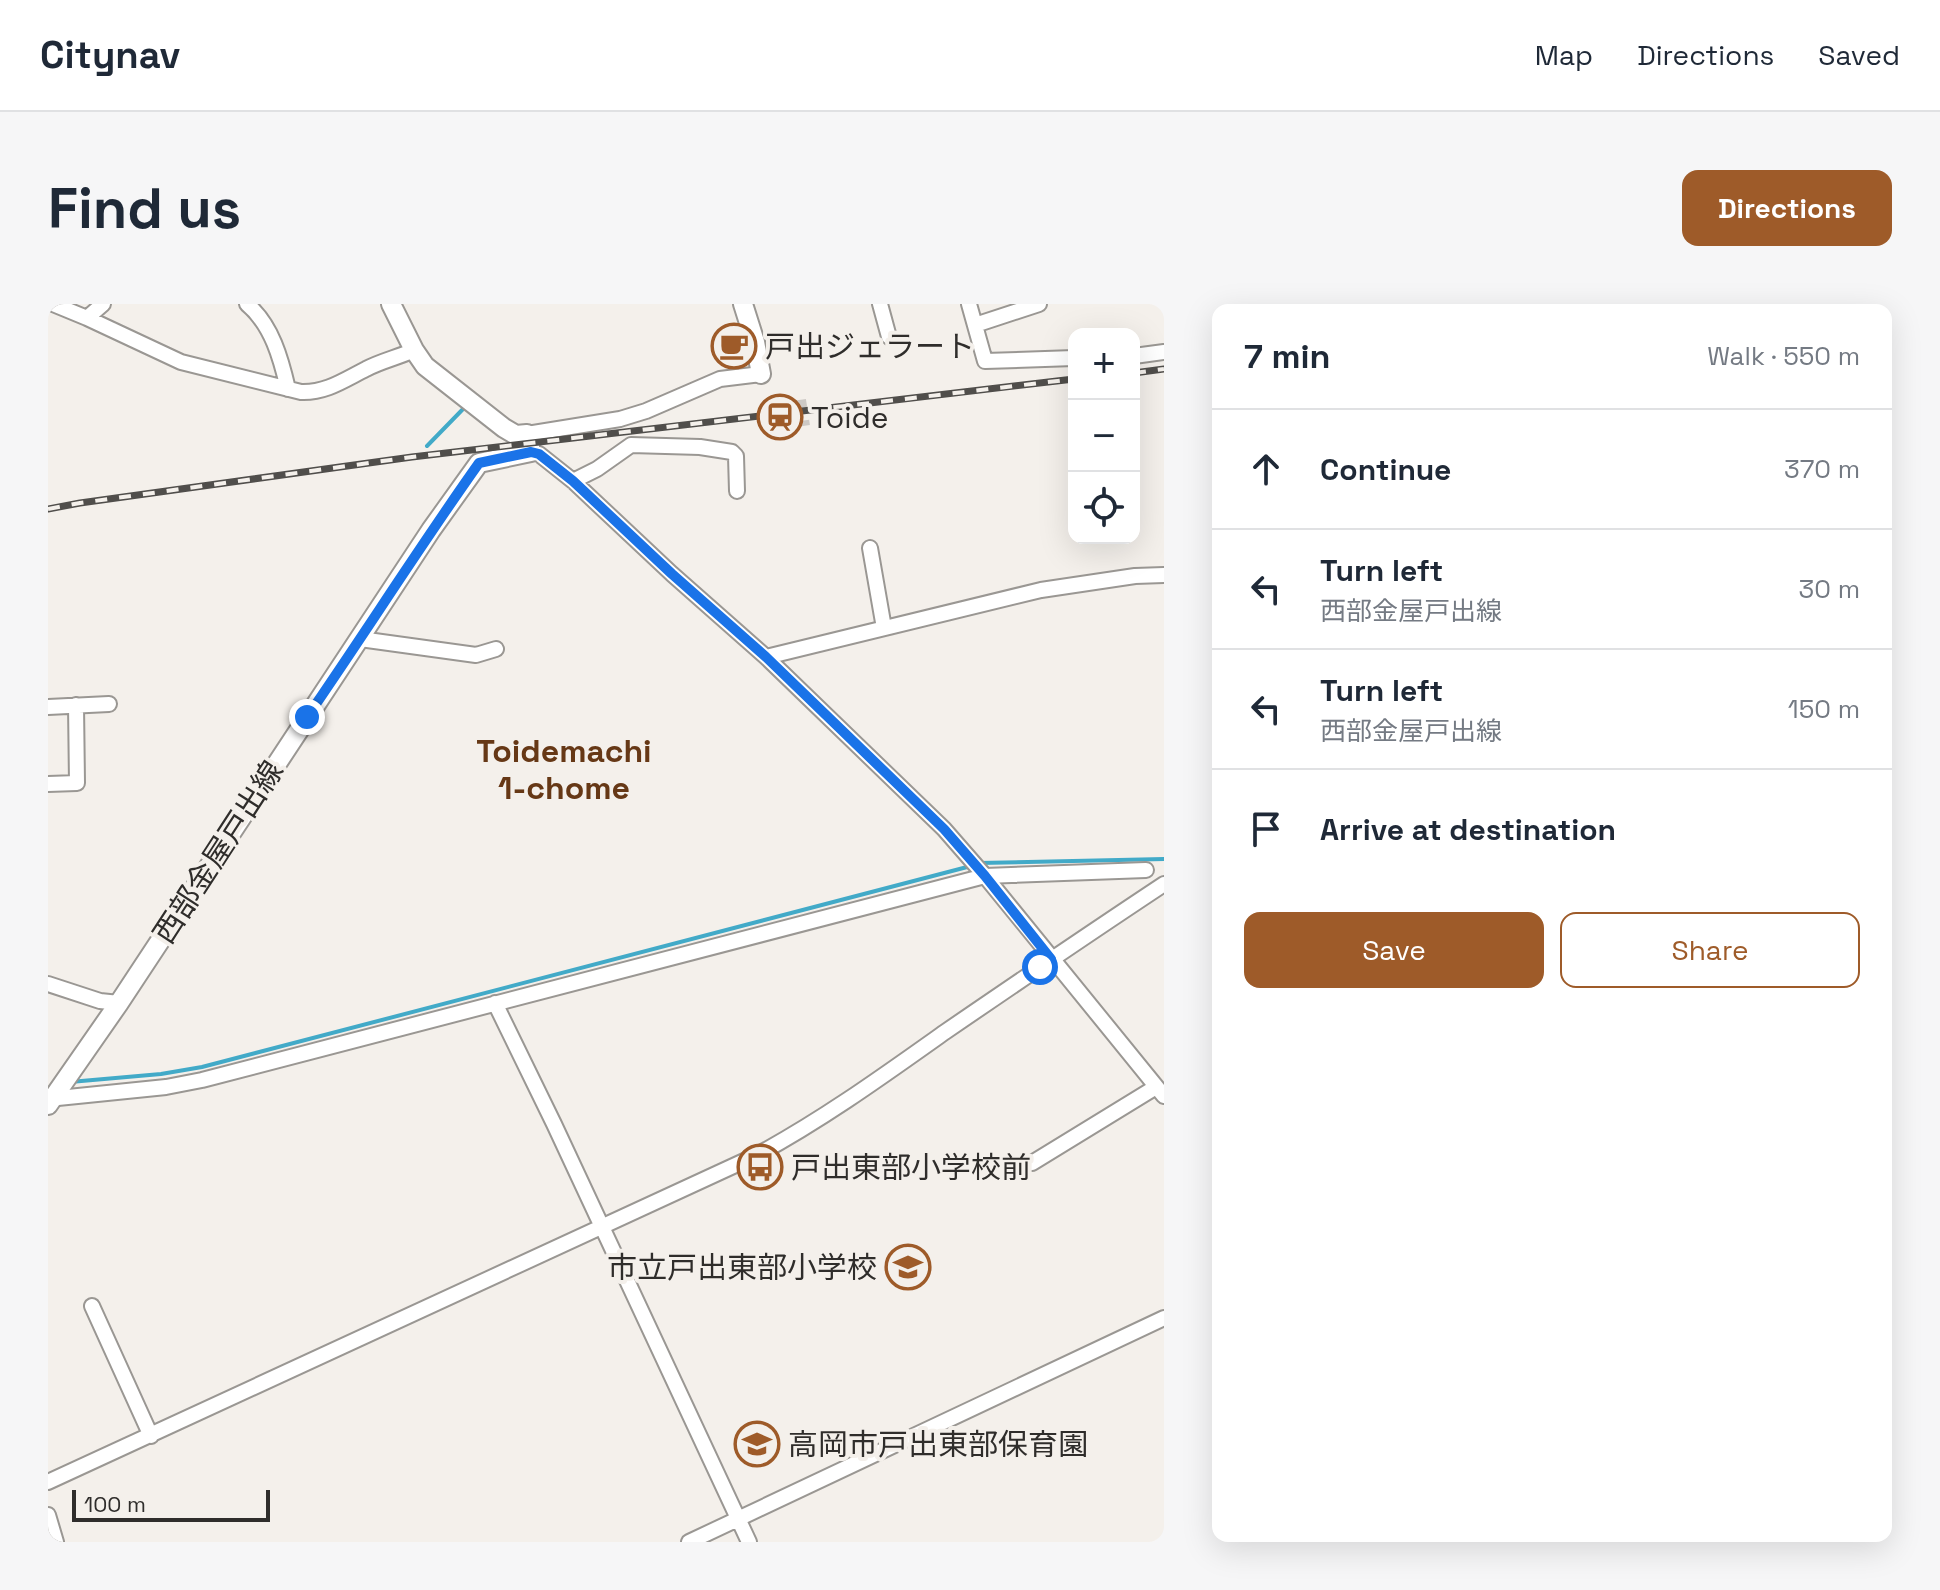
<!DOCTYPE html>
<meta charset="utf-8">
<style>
:root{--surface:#fff;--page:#f6f6f7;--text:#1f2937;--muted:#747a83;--line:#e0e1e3;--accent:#9e5b29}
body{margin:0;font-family:"Space Grotesk","Noto Sans JP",sans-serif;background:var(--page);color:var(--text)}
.controls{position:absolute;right:24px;top:24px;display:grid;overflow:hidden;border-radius:16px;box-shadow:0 8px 32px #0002}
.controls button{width:72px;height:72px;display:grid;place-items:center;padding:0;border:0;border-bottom:2px solid var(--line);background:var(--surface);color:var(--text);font:40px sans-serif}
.scale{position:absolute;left:24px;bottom:20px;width:198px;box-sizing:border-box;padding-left:8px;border:4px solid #2f2d2b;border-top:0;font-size:22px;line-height:28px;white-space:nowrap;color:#2f2d2b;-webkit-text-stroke:6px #f4f0eb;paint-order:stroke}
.stop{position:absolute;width:24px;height:24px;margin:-18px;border:6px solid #1a73e8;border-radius:50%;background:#fff}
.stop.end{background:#1a73e8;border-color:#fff;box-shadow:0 2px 8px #0008}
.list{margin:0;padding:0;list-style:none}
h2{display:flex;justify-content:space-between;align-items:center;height:104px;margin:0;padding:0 32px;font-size:34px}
h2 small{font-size:26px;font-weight:400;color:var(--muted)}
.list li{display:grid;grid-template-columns:52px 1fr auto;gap:24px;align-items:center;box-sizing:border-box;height:120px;padding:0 32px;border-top:2px solid var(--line)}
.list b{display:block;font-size:30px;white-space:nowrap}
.list p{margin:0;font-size:26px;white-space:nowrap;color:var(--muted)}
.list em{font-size:26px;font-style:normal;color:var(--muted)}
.actions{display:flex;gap:16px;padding:24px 32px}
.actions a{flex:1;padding:18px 0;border:2px solid var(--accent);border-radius:16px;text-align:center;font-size:28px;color:var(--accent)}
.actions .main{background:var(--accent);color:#fff}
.icon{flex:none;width:44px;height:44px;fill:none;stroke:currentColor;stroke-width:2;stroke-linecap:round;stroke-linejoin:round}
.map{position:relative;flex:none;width:1116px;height:1238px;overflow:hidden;border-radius:16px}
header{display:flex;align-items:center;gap:48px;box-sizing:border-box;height:112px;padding:0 40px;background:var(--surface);border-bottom:2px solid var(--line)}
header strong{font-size:38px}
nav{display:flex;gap:44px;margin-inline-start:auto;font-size:28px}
.intro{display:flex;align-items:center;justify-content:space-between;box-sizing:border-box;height:192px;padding:0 48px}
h1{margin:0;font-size:56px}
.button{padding:20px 36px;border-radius:16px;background:var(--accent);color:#fff;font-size:28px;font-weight:700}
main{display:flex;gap:48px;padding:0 48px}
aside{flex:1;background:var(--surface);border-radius:16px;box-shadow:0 8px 32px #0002}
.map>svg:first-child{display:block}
</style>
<header>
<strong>Citynav</strong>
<nav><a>Map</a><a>Directions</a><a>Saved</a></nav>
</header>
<div class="intro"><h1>Find us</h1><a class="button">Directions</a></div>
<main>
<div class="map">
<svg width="1116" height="1238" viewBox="0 0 1116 1238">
<rect width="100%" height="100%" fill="#f4f0eb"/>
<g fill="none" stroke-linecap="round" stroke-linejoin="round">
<!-- stream -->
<path stroke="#42aac8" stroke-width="4" d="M379 142 416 104
M931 559 1116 555
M22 778 113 770 154 763 923 562"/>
<!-- minor-tunnel -->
<path stroke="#cdc9c5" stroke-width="14" stroke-dasharray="14 7" stroke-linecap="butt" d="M751 96 755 122"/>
<!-- minor casing -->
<g stroke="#9a9793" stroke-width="18">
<path id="minor" d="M5 0 39 14 133 58 253 88C278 89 296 76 318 65 333 57 351 53 366 46
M199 0C224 21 233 55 240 85
M832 0 841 33
M921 0 937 57 1026 54
M39 14 55 0
M927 21 991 0
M1086 52 1116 48
M479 130 572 115 598 107 672 75 713 70
M483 148 491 150 525 177 624 270 718 353 896 525 937 572 1116 792
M525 177 549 165 583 141 652 143 684 148 688 152 689 187
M822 244 836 324
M312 335 428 351 448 345
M718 353 993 286 1087 272 1116 271
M0 403 61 400
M0 480 29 479 28 401
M0 680 52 697 71 699
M447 699 506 820 701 1238
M0 795 118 783 154 776 937 572 1098 566
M984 859 1108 783
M44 1002 103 1132
M0 1178 707 852C774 816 835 772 897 728 970 678 1042 629 1116 580
M0 1211 8 1238
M641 1238 1116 1014"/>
</g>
<!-- major casing -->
<g stroke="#9a9793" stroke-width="22">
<path id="major" d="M695 0 707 38 713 70
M0 801 71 699 383 226 431 159 483 148 479 130 468 131 456 124 377 62 366 46 343 0"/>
</g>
<!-- minor -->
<use href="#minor" stroke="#fff" stroke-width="14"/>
<!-- major -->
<use href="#major" stroke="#fff" stroke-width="18"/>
<!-- rail casing -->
<g stroke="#504e4b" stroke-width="7">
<path id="rail" d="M1086 69 1116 65
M0 205 32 199 364 153 1026 75"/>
</g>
<!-- rail -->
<use href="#rail" stroke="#f4f0eb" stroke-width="4" stroke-dasharray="12" stroke-linecap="butt"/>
</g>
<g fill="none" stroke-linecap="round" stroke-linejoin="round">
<!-- route -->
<path stroke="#1a73e8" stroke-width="10" d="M259 413C317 329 372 242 431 159L483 148 491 150 525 177 624 270 718 353 896 525 937 572 1003 655 992 663"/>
</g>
<!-- icons -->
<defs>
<g id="cafe-ring" transform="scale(2.3)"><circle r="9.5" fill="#f4f0eb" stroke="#9e5b29" stroke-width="1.5"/><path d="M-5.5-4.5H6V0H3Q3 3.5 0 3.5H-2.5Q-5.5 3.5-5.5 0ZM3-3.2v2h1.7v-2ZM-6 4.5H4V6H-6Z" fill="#9e5b29"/></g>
<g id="station-ring" transform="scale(2.3)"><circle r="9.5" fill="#f4f0eb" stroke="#9e5b29" stroke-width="1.5"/><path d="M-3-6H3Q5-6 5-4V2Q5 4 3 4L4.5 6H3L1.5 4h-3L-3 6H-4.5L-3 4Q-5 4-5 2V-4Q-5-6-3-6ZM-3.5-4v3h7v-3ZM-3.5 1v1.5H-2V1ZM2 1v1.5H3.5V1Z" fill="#9e5b29"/></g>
<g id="bus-ring" transform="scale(2.3)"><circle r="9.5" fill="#f4f0eb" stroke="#9e5b29" stroke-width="1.5"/><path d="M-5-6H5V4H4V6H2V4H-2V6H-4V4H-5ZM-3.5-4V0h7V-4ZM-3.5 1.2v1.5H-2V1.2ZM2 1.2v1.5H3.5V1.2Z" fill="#9e5b29"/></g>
<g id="school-ring" transform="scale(2.3)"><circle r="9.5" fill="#f4f0eb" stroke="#9e5b29" stroke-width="1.5"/><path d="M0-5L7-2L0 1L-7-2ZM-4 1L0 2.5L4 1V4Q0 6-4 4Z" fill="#9e5b29"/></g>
</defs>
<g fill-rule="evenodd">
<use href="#cafe-ring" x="686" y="42"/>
<use href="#station-ring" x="732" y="113"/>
<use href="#bus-ring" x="712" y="863"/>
<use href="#school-ring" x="860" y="963"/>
<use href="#school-ring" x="709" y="1140"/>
</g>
<g text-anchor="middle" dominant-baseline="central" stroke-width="8" stroke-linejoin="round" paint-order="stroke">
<!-- poi labels -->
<g font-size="30" fill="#2f2d2b" stroke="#f4f0eb" text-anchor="start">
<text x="717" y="42">戸出ジェラート</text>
<text x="763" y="113">Toide</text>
<text x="743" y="863">戸出東部小学校前</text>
<text x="829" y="963" text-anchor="end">市立戸出東部小学校</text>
<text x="740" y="1140">高岡市戸出東部保育園</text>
</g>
<!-- street labels -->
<g font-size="30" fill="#2f2d2b" stroke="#f4f0eb">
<text transform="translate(170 548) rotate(-57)">西部金屋戸出線</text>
</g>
<!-- neighbourhood labels -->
<g font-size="32" font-weight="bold" fill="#663816" stroke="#f4f0eb">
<text x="516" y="447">Toidemachi<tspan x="516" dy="37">1-chome</tspan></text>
</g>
</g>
</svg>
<div class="controls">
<button>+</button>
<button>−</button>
<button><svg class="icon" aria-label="locate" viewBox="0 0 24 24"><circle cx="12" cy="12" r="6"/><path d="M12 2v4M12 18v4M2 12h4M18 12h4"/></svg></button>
</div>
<div class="scale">100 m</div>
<div class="stop" style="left:992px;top:663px"></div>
<div class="stop end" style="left:259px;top:413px"></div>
</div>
<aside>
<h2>7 min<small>Walk · 550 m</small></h2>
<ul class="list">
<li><svg class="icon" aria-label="ahead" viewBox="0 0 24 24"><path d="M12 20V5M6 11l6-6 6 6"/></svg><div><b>Continue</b></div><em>370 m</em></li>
<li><svg class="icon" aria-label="left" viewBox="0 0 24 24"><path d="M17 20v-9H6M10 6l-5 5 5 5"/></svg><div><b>Turn left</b><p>西部金屋戸出線</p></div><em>30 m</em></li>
<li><svg class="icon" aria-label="left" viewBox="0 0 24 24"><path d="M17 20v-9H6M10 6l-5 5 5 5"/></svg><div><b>Turn left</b><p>西部金屋戸出線</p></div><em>150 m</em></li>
<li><svg class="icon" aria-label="arrive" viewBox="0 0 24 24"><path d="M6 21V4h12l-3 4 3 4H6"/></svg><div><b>Arrive at destination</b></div></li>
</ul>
<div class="actions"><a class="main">Save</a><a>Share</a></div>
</aside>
</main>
